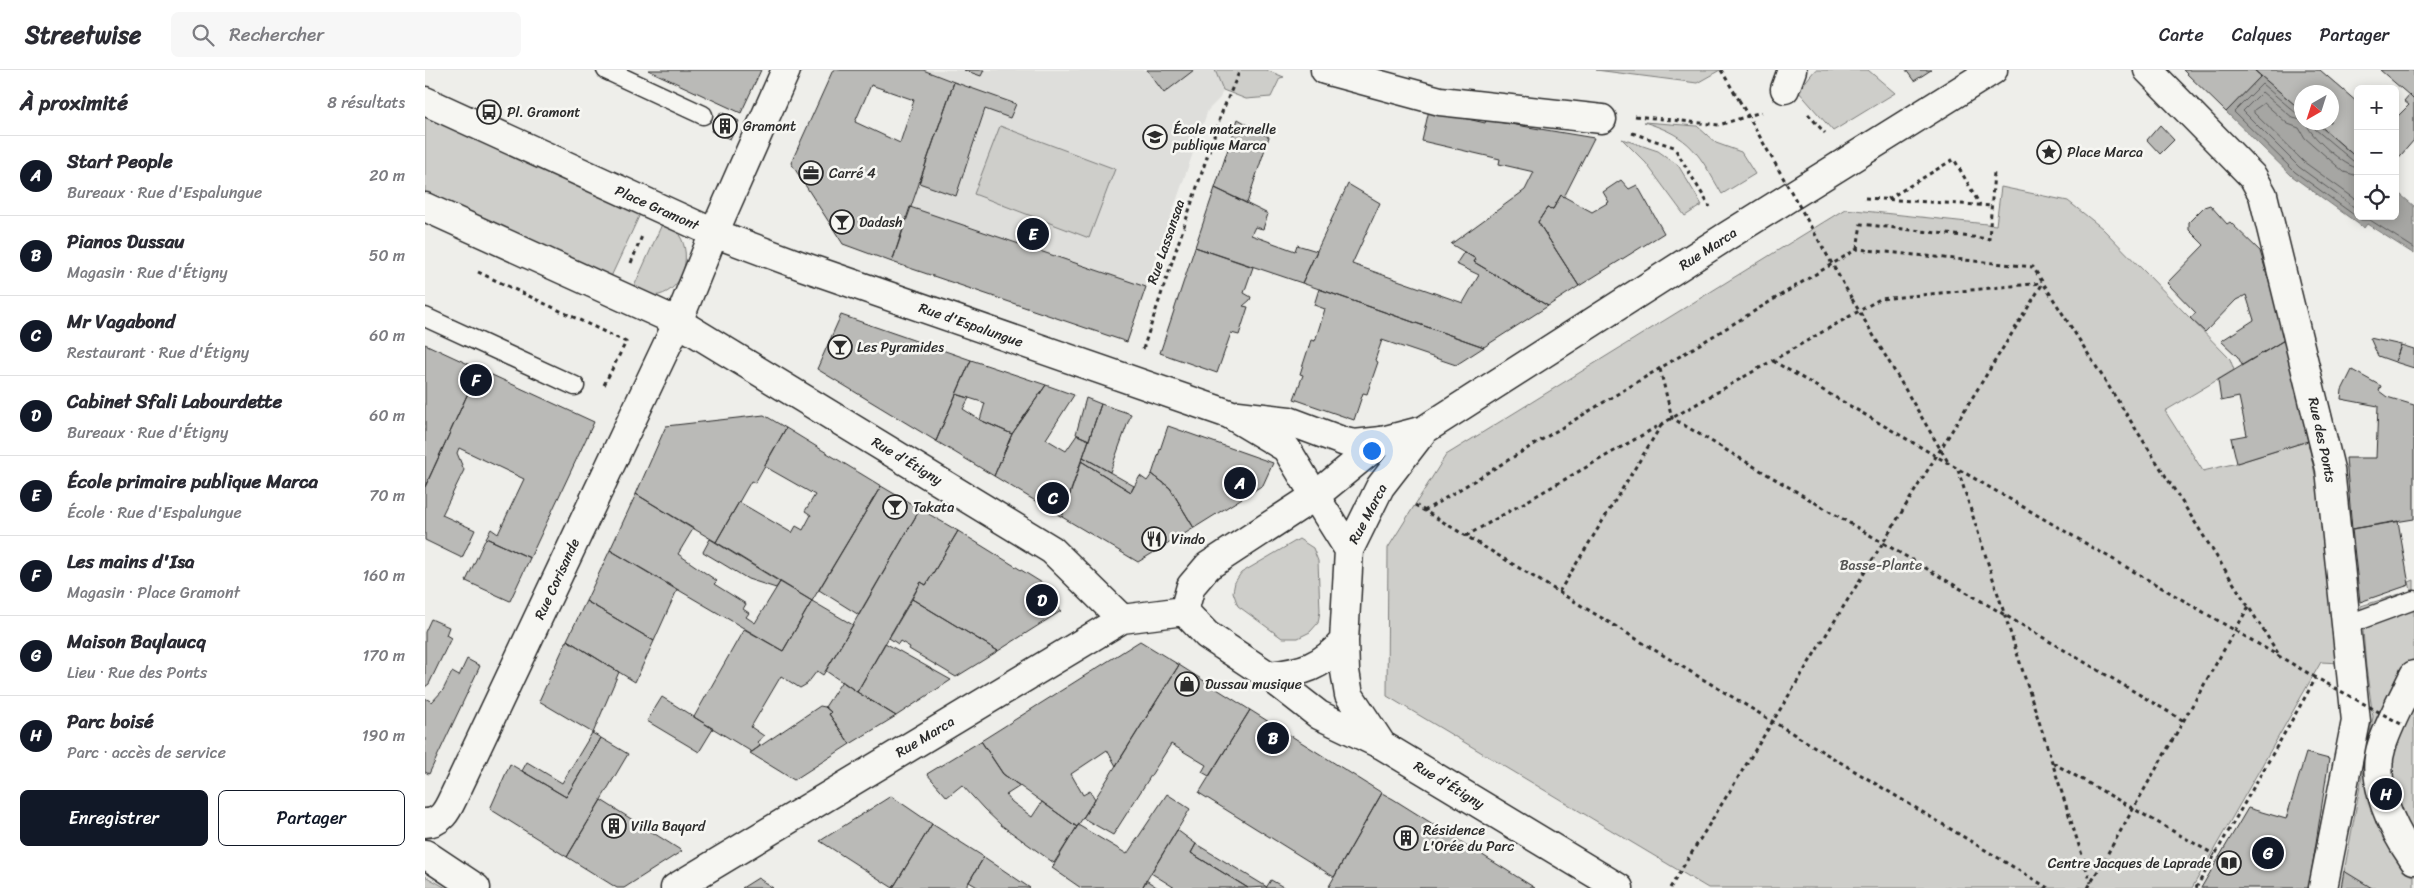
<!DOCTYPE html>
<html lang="fr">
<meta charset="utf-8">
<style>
:root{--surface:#fff;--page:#f7f7f7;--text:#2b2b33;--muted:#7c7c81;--line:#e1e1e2;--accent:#111827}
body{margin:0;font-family:Sriracha,sans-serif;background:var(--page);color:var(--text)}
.controls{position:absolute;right:15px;top:15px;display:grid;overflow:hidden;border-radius:8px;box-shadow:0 2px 12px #0003}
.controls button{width:45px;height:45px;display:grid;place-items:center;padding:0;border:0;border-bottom:1px solid var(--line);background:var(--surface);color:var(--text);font:25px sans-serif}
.compass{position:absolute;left:1869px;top:15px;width:45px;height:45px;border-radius:50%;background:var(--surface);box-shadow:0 2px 12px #0003;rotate:219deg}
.you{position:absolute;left:946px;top:380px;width:18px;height:18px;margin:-12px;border:4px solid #fff;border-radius:50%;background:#1a73e8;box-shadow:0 0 0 8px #1a73e833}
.badge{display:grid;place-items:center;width:32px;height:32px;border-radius:50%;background:var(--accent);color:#fff;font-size:16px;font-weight:700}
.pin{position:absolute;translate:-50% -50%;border:2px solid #fff;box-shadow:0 1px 5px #0006}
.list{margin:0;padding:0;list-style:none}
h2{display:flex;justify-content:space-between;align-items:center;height:65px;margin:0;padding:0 20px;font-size:21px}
h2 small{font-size:16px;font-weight:400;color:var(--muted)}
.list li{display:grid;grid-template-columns:32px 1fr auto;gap:15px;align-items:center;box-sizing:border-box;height:80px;padding:0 20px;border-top:1px solid var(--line)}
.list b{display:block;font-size:19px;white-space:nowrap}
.list p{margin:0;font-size:16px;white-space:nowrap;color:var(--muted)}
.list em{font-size:16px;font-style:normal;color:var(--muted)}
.actions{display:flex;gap:10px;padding:15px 20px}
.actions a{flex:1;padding:11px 0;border:1px solid var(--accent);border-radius:8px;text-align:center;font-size:18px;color:var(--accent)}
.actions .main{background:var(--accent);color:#fff}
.icon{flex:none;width:28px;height:28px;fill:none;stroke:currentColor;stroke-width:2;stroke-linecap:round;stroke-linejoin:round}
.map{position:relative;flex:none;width:1989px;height:818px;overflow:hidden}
header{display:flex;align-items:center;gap:30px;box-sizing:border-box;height:70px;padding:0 25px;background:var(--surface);border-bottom:1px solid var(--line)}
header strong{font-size:24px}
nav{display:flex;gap:28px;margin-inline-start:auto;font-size:18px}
.search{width:350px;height:45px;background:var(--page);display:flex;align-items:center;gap:12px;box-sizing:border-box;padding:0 18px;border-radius:8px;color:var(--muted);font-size:19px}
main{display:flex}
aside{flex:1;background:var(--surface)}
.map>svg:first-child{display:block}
</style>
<header>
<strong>Streetwise</strong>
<div class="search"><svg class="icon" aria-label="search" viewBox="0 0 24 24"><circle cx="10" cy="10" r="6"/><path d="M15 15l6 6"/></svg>Rechercher</div>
<nav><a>Carte</a><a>Calques</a><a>Partager</a></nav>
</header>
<main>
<aside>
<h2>À proximité<small>8 résultats</small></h2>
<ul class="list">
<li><span class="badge">A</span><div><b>Start People</b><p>Bureaux · Rue d'Espalungue</p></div><em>20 m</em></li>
<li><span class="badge">B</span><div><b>Pianos Dussau</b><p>Magasin · Rue d'Étigny</p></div><em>50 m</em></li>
<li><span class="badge">C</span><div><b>Mr Vagabond</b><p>Restaurant · Rue d'Étigny</p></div><em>60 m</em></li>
<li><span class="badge">D</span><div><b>Cabinet Sfali Labourdette</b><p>Bureaux · Rue d'Étigny</p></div><em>60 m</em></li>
<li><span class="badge">E</span><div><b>École primaire publique Marca</b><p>École · Rue d'Espalungue</p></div><em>70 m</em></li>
<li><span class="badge">F</span><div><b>Les mains d'Isa</b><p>Magasin · Place Gramont</p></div><em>160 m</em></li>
<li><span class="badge">G</span><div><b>Maison Baylaucq</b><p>Lieu · Rue des Ponts</p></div><em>170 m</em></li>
<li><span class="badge">H</span><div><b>Parc boisé</b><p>Parc · accès de service</p></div><em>190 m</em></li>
</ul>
<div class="actions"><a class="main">Enregistrer</a><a>Partager</a></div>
</aside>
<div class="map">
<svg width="1989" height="818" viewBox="0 0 1989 818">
<rect width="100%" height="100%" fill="#eeeeea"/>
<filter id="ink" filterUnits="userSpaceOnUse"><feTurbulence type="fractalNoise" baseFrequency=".02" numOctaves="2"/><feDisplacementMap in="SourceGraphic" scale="10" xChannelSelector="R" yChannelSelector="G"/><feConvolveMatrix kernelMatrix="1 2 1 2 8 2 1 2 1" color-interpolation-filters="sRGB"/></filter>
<g filter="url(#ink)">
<!-- built -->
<path fill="#dededb" d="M498 0H790L798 20 795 28 783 40 702 272 467 192 529 12Z"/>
<!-- green -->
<path fill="#cececa" stroke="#7c7c7a" d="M790 0H841L859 7 855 8 846 27 821 29 798 20Z
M1171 0H1295L1272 13Z
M1390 0H1443L1470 23 1408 61 1373 21Z
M0 42 216 142 184 211 0 126Z
M1219 52 1272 56 1291 73 1316 82 1330 104 1297 124C1273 83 1267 67 1219 52Z
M575 56 690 99 664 168 549 124Z
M1197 69 1233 81 1253 95 1277 135 1260 146 1221 93Z
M1576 117 1643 131 1677 158 1805 289 1809 300 1740 341 1778 401 1812 393 1883 371 1893 419H1895L1915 593 1896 592 1767 818H1283L962 626 963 478 1021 385 1420 139 1571 155Z
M238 152C242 155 248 157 251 161 269 180 260 219 234 225 224 227 216 224 207 221Z
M874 469 888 478 893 491 895 541 893 553 885 562 873 568H857L813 536 808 522 810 512 816 503Z
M1989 510V818H1916L1948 647 1941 597 1936 536 1975 524 1977 527 1987 524 1984 512Z
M0 806 21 818H0Z"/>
<!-- water -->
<path fill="#a6a6a3" stroke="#757573" d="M1836 6 1876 40V52L1891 53 1933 89V146H1970V120L1989 136V184L1942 154 1939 158 1867 106 1801 42Z"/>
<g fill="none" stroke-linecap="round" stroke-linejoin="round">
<!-- shore -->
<path stroke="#5c5c5b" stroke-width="1" d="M1876 44 1871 43 1837 14 1809 42 1870 102 1936 150H1945L1989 178
M1876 50 1868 48 1837 22 1818 41 1874 97 1933 140
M1881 52C1882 64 1921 98 1933 98
M1888 52 1890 59 1928 91 1933 92
M1933 106 1919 102 1880 68 1874 58 1863 54 1839 33 1829 40V43L1879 92 1933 131"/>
</g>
<!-- building -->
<path fill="#babab7" stroke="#2b2b2b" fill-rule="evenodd" d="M223 0H336L316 43Z
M408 0H498L529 12 467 192 418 174 366 93ZM446 15 489 30 475 73 430 52Z
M539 0H559L556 6Z
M722 0H769L739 23Z
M1481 0H1506L1489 11Z
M1758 0H1829L1836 6 1801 42Z
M1829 0H1895L1933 33V89L1891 52H1906V22H1876V40Z
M1955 0H1989V30L1984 25Z
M529 12 591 34 585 48 560 39 531 126 494 113Z
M1984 25 1989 30V70L1970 92V49L1984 35 1979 31Z
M1004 40 1060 53 1061 50 1169 68 1139 127 1136 125 1128 139 1122 138 1113 152 1154 216 1123 236 1049 192 1051 189 1026 174 1100 120 1109 102 1074 94 1075 89 997 71Z
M296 42 314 51 305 69 286 61Z
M813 49 844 67 822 133 790 118Z
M1735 55 1749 70 1735 84 1722 70Z
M1196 110 1204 119 1212 115 1239 163 1154 216 1113 152 1122 138 1128 139 1136 125 1167 142 1184 132 1178 122Z
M923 114 955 133 927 194 1038 233 1054 205 1031 194 1039 182 1051 189 1049 192 1123 236 1059 277 877 213Z
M790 118 843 144 838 159 830 157 826 165 870 181 872 175 892 181 877 213 770 177Z
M1785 135 1802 154 1805 152 1835 181 1861 269 1817 295 1813 287 1796 271 1829 250 1821 225 1811 230 1780 262 1765 248 1771 243 1742 213 1779 175 1764 160V152L1779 137Z
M485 137 721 217 702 272 467 192Z
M770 177 828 197 819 223 826 227 825 230 818 236 823 237 814 265 806 263 792 303 735 283Z
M894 219 1059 277 1031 295 957 270 950 290 953 292 942 324 938 323 929 350 869 329 878 305 875 304 886 270 890 271 900 239 889 235Z
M416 245 546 290 511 371 392 299Z
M1945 268 1976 275 1970 292 1953 286Z
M1861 269 1883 371 1812 393 1806 368 1822 365 1814 327 1796 331 1793 310Z
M0 274 54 299 0 417Z
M1976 275 1989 279V298L1970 292Z
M546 290 621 315 587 364 555 350 560 333 531 324Z
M54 299 169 352 105 488 61 468 66 459 73 464 99 409 34 378 32 383 39 400 17 445 50 460 37 488 0 470V417Z
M1927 300 1956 316 1954 321 1962 327 1989 335V449L1927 459 1921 388H1951L1953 336 1916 329 1917 320Z
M621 315 649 325 621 369 641 381 652 365 664 370 637 447 569 406 587 364Z
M531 324 544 328 538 339 555 350 587 364 569 406 511 371Z
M661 328 676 334 664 370 651 364Z
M676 334 706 344 685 402 658 387Z
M339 345 361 358 330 413 326 411 291 472 211 424 241 356Z
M743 356 848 393 838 415 769 458 745 418 727 404Z
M361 358 456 416 387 531 291 472 314 432 367 463 371 456 378 460 386 445 380 441 390 425 339 396Z
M658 387 709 416 706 422 656 391Z
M656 391 706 422 715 406 722 411 727 404 745 418 769 458 713 492 637 447Z
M456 416 495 439 434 545 394 520Z
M211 424 268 459 253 484 292 511 289 514 321 534 318 539 324 543 321 547 330 553 355 512 387 531 358 581 185 480Z
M495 439 533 461 501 515 496 512 432 622 401 601Z
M1973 451 1984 515 1935 532 1927 459Z
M533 461 622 516 636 541 573 581 487 529 496 512 501 515Z
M61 468 105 488 85 531 41 511Z
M285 469 355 512 351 518 323 509 278 482Z
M185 480 252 520 229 571 161 531Z
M487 529 573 581 531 607 484 579 485 577 475 571 473 574 464 568Z
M161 531 229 571 210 612 142 570Z
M387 531 428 555 398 605 392 601 382 614 375 618 356 606 326 657 339 666 332 672 335 676 327 682 269 647 319 559 358 581Z
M6 549 24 557 21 565 26 568 4 614 0 617V562Z
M142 570 194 602 168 663 114 631Z
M715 571 754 595 691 696 682 680 646 704 658 725 665 721 670 729 652 757 578 704 556 671Z
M460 573 526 610 471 646 432 622Z
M42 589 55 596 4 704 0 702V628L7 632 18 620 27 602 34 606Z
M754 595 825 640 784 706 777 702 781 695 746 674 688 765 658 748Z
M417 611 432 622 471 646 425 674 404 644 406 642 400 637Z
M237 627 288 659 274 682 222 651Z
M395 636 400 637 406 642 404 644 425 674 369 710 325 683Z
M825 640 957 723 909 807 774 723Z
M167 663 176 668 141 727 97 701 102 692 137 713Z
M176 668 203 684 142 787 65 739 85 694 141 727Z
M556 671 578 704 595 716 581 725 587 732 607 747 617 732 652 757 629 793 576 755 559 739 537 715 522 727 502 704Z
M1881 683 1904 689 1884 818H1776L1823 738 1861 749Z
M957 723 968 729 1110 818H903Z
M742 724 765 739 717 818H656L627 798 653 755 702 784Z
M466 726 507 754 468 818 395 771Z
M176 730 257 781 199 818H192L142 787Z
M507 754 559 787 540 818H468Z
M752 760 771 774 766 783 823 818H750L726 803Z
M771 774 842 817 823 818 766 783Z
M559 787 605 818H554L544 812Z
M1919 801 1947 818H1916Z
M333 808 348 818H317Z
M721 810 733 818H717Z
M846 810 860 818H841Z"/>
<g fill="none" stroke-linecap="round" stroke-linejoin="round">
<!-- lane casing -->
<g stroke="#2b2b2b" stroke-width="21">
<path id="lane" d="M181 0 278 45
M0 247 150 316
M1921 555 1989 530"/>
</g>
<!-- street casing -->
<g stroke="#2b2b2b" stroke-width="31">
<path id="street" d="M900 0 1015 31 1177 49
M1723 0 1828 107 1838 125 1905 399 1931 651 1898 818
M1360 19 1367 0
M0 31 289 163 377 196 804 344 861 378 890 426
M0 137 253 252 289 163 361 0
M813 345 864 351 920 372 929 374 957 371
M1989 605C1978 628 1965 651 1957 675 1944 713 1968 760 1989 790"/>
</g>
<!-- secondary casing -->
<g stroke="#2b2b2b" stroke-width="31">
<path id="secondary" d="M890 426 924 480 919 571 920 601 924 625 957 675
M924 480 955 417 999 360
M759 541 766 516 783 496 890 426 957 371 999 360 1302 166 1568 0
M759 541 782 565 844 606 894 645 957 675 1194 818
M844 606C878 602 896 597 919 571
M0 753C16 753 22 741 28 728L253 252 627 480 697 549
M0 784 51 818
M250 818 697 549 759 541"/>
</g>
<!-- path -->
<path stroke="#2b2b2b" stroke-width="3" stroke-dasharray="4 4" stroke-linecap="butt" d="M1296 0 1314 30
M1383 44 1400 63
M1210 46 1294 55 1336 42
M1207 63 1249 77 1285 137
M1440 128 1567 136
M1463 129 1529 89 1555 135
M1432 179 1436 154 1564 169 1569 102
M206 193 217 166
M53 202 201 272 179 315
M1427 229 1523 392
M718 279 797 42 815 0
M1348 291 1888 606
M1235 299 1247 348 1759 651
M1533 400 1666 813
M990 435 1623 818
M999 441 1432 179 1608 197 1856 588
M1041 466 1455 229 1617 213
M1134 522 1237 354
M1628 693 1790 785
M1245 818 1618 213
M1663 818 1824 536
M1771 818 1891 608"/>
<!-- lane -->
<use href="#lane" stroke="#f6f6f2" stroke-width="18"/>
<!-- street -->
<use href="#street" stroke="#f6f6f2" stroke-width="28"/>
<!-- secondary -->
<use href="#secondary" stroke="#f6f6f2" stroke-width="28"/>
<!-- path-bridge -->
<path stroke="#2b2b2b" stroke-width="3" stroke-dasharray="4 4" stroke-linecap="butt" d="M1314 30 1427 229
M1888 606 1976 654"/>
</g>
</g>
<!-- icons -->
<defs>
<g id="bus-ring" transform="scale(1.25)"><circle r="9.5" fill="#f6f6f2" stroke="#2b2b2b" stroke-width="1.5"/><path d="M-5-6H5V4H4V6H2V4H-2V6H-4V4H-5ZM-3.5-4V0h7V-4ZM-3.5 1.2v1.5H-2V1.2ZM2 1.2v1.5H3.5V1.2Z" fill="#2b2b2b"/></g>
<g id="building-ring" transform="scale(1.25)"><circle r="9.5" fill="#f6f6f2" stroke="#2b2b2b" stroke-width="1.5"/><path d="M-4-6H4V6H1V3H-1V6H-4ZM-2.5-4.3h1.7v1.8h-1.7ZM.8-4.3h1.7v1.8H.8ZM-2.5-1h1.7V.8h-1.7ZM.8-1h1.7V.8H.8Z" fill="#2b2b2b"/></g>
<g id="school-ring" transform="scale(1.25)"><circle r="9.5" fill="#f6f6f2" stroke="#2b2b2b" stroke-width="1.5"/><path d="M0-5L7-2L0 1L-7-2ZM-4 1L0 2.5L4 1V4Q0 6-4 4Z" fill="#2b2b2b"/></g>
<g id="sight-ring" transform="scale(1.25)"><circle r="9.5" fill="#f6f6f2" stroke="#2b2b2b" stroke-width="1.5"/><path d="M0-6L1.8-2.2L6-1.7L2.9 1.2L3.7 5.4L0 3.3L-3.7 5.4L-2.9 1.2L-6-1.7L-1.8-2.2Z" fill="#2b2b2b"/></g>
<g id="office-ring" transform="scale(1.25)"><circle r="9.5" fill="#f6f6f2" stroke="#2b2b2b" stroke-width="1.5"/><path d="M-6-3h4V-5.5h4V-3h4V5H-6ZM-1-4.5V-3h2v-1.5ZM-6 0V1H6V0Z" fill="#2b2b2b"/></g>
<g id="bar-ring" transform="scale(1.25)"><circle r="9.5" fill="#f6f6f2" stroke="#2b2b2b" stroke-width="1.5"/><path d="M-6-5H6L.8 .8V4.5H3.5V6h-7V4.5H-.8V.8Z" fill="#2b2b2b"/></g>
<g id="restaurant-ring" transform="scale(1.25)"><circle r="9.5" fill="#f6f6f2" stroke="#2b2b2b" stroke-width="1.5"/><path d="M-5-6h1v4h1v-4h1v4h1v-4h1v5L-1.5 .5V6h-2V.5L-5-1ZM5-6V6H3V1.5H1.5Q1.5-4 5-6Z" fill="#2b2b2b"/></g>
<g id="shop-ring" transform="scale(1.25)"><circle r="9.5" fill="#f6f6f2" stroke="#2b2b2b" stroke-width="1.5"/><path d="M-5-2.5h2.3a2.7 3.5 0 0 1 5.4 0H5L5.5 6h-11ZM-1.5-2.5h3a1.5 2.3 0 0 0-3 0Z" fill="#2b2b2b"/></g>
<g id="library-ring" transform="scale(1.25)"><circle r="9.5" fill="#f6f6f2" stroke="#2b2b2b" stroke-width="1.5"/><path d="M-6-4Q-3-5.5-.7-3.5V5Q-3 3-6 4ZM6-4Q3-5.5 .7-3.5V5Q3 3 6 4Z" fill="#2b2b2b"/></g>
</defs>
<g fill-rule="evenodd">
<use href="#bus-ring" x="64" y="42"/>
<use href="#building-ring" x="300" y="56"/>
<use href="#school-ring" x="730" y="67"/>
<use href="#sight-ring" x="1624" y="82"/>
<use href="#office-ring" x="386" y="103"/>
<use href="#bar-ring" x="417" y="152"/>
<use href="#bar-ring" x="415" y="277"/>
<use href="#bar-ring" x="470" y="437"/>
<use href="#restaurant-ring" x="729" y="469"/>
<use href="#shop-ring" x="762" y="614"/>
<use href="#building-ring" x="189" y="756"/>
<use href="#building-ring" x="981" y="768"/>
<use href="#library-ring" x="1804" y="793"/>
</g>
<g text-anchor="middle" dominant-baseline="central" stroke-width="5" stroke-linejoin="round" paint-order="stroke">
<!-- poi labels -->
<g font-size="14" fill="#2b2b2b" stroke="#f6f6f2" text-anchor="start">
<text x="82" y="42">Pl. Gramont</text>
<text x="318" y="56">Gramont</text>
<text x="748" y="59">École maternelle<tspan x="748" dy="16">publique Marca</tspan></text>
<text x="1642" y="82">Place Marca</text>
<text x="404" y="103">Carré 4</text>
<text x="434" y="152">Dadash</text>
<text x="432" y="277">Les Pyramides</text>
<text x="488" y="437">Takata</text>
<text x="746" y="469">Vindo</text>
<text x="780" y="614">Dussau musique</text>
<text x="206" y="756">Villa Bayard</text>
<text x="998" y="760">Résidence<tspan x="998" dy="16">L'Orée du Parc</tspan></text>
<text x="1786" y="793" text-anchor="end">Centre Jacques de Laprade</text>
</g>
<!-- street labels -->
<g font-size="14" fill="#2b2b2b" stroke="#f6f6f2">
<text transform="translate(232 138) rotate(24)">Place Gramont</text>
<text transform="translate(741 172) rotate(-71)">Rue Lassansaa</text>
<text transform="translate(1283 179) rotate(-33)">Rue Marca</text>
<text transform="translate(546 255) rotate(19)">Rue d'Espalungue</text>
<text transform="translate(1897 370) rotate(78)">Rue des Ponts</text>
<text transform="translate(482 391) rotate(31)">Rue d'Étigny</text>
<text transform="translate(943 444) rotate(-62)">Rue Marca</text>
<text transform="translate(132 509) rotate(-65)">Rue Corisande</text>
<text transform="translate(500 667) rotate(-31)">Rue Marca</text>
<text transform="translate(1024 715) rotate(31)">Rue d'Étigny</text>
</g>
<!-- park labels -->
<g font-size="14" fill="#545453" stroke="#f6f6f2">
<text x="1456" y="495">Basse-Plante</text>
</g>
</g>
</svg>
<div class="controls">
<button>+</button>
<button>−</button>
<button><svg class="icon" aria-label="locate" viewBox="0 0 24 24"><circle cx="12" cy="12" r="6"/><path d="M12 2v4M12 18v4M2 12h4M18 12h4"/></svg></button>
</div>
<svg class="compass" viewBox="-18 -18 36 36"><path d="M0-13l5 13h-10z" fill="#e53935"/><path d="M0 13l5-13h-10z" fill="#7c7c81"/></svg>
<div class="you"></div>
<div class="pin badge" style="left:815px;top:413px">A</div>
<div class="pin badge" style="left:848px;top:668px">B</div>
<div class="pin badge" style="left:628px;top:428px">C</div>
<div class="pin badge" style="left:617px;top:530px">D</div>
<div class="pin badge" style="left:608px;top:164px">E</div>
<div class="pin badge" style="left:51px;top:310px">F</div>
<div class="pin badge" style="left:1843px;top:783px">G</div>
<div class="pin badge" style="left:1961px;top:724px">H</div>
</div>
</main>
